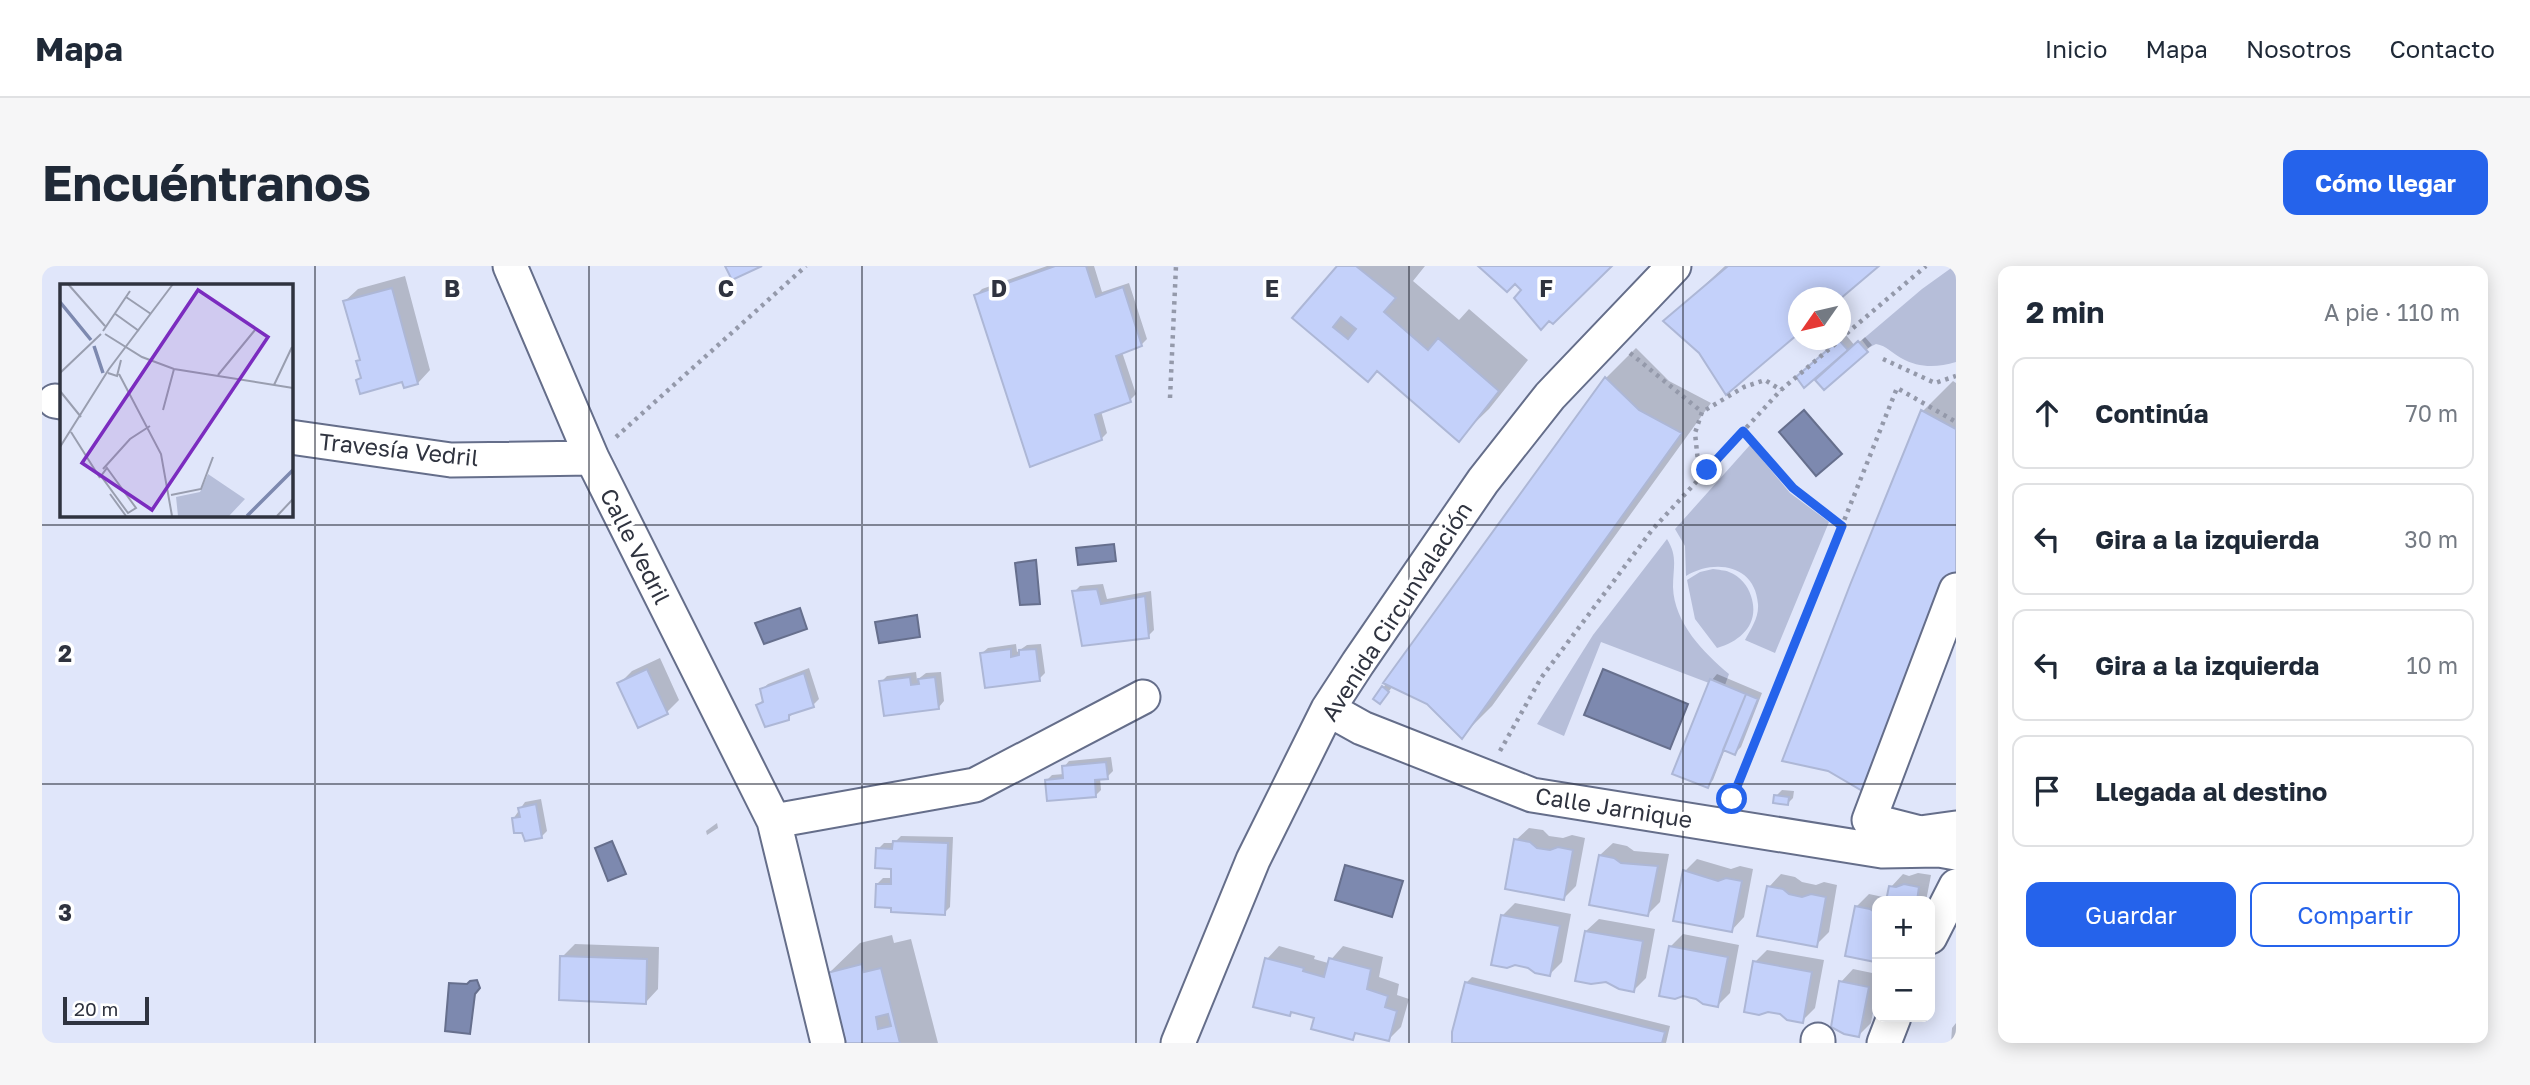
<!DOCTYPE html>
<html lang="es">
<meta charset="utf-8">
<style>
:root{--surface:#fff;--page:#f6f6f7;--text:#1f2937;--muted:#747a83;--line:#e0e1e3;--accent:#2563eb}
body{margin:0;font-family:"Golos Text",sans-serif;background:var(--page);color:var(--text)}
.controls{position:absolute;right:21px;bottom:21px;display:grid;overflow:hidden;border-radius:14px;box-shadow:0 4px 18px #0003}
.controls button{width:63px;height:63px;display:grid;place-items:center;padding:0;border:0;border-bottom:2px solid var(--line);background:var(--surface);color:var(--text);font:35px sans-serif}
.compass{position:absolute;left:1746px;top:21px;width:63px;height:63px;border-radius:50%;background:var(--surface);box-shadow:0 4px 18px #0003;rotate:236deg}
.scale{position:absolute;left:21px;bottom:18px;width:86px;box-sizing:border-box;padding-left:7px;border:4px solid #2f333f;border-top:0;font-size:19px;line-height:24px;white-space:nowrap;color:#2f333f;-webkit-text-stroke:5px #fff;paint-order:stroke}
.stop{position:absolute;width:21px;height:21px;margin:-16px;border:5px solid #2563eb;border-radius:50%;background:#fff}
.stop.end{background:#2563eb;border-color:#fff;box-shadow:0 2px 7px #0008}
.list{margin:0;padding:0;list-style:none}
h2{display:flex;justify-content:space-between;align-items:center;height:91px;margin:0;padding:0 28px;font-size:30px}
h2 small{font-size:23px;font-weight:400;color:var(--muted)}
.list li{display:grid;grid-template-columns:46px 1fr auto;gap:21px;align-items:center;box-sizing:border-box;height:112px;margin:0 14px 14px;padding:0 14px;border:2px solid var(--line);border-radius:14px}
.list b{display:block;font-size:26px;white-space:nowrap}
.list em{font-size:23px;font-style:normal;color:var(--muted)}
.actions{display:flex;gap:14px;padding:21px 28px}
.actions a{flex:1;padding:16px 0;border:2px solid var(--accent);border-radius:14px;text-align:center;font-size:24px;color:var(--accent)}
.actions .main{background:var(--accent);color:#fff}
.icon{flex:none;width:38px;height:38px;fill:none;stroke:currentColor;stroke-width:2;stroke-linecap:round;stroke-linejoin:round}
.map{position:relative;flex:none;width:1914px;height:777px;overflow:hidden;border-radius:14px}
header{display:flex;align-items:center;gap:42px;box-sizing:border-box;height:98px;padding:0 35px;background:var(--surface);border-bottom:2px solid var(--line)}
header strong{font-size:33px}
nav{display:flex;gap:38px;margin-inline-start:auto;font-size:24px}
.intro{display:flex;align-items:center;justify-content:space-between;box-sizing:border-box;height:168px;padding:0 42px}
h1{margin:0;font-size:49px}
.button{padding:18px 32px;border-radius:14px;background:var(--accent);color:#fff;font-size:24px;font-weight:700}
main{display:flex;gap:42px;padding:0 42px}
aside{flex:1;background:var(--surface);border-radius:14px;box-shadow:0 4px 18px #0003}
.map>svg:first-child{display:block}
</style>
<header>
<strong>Mapa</strong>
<nav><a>Inicio</a><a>Mapa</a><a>Nosotros</a><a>Contacto</a></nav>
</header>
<div class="intro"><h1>Encuéntranos</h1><a class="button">Cómo llegar</a></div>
<main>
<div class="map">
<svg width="1914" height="777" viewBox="0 0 1914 777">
<rect width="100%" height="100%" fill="#e0e6fa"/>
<!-- green -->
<path fill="#b6bed9" d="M1912 0H1914V96C1894 102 1877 102 1859 92 1850 87 1845 80 1834 78L1826 82 1820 74 1880 23Z
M1708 179 1748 227 1787 256 1733 387 1703 374C1709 362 1717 352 1716 338 1713 298 1672 293 1644 310L1643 280 1633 263Z
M1625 273C1636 291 1631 301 1631 321 1632 357 1662 387 1687 408L1683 419 1667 417 1559 376 1522 470 1495 458 1551 369Z
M1671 303C1676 304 1683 304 1687 306 1698 310 1706 320 1709 330 1718 357 1700 375 1675 382L1653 353 1645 314 1658 306Z"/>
<!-- water -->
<path fill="#7d89af" stroke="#666f8d" stroke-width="2" d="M1762 144 1800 188 1774 210 1737 166Z
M1072 278 1074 295 1036 299 1034 282Z
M994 294 998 338 978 339 973 297Z
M758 342 765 363 722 378 713 357Z
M875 349 878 371 837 377 833 356Z
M1561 403 1646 438 1628 483 1542 449Z
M570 575 584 608 566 615 553 582Z
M1303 599 1361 615 1350 651 1293 634Z
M435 714 438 722 433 728 428 768 403 765 407 717 425 718 428 715Z"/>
<!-- shadow -->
<path fill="#0003" d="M1005 0H1052L1060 26 1087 17 1105 73 1099 79 1080 86 1094 128 1088 134 1059 145 1065 167 1059 173 934 29 940 23Z
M1297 0H1383L1371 15 1417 54 1427 43 1486 94 1447 143 1416 173 1335 103 1253 52Z
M1683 0H1833L1756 32V65L1684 126 1659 86 1624 55Z
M363 10 388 104 376 117 361 114H316L320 110 316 95 319 92 303 35 316 23Z
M1804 69 1813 80 1823 71 1830 79 1783 122 1773 111 1762 106Z
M1594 82 1627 115 1669 137 1450 440 1420 470 1386 437 1351 420 1343 430 1341 422 1564 112Z
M1911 115 1914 117V359L1881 145Z
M1061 318 1065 333 1109 325 1112 364 1106 370 1032 326 1038 320Z
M974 378 975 386 985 379 999 378 1003 407 997 413 940 387 946 382Z
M618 392 637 434 625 446 577 418 590 405Z
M767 402 777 433 771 439 753 446 746 452 716 439 722 433 720 423 726 418Z
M874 406 875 414 884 407 899 406 902 435 897 441 839 416 845 410Z
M1675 408 1720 427 1699 481 1693 487 1683 483 1671 514 1665 520 1670 414Z
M1069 491 1071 505 1065 511 1058 512 1059 524 1053 530 1004 515 1010 509 1022 508V501L1027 495Z
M1740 524 1752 525 1751 532 1745 538 1734 530Z
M499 533 505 565 499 571 471 553 483 536Z
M675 557 676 562 665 569 664 565Z
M1487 562 1501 564 1507 570 1521 572 1530 569 1543 572 1534 620 1522 632 1474 574Z
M859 570 911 571 908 641 902 647 835 618 841 612H851V601L836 583 842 577H852Z
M1571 577 1585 580 1592 585 1627 588 1618 636 1606 648 1558 589Z
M1655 593 1689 603 1698 600 1711 603 1702 651 1690 664 1643 605Z
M1876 607 1889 609 1884 635H1835V691L1832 694 1814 641 1827 628 1841 631 1846 635 1849 621 1861 608 1867 610Z
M1739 608 1753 611 1760 616 1774 619 1782 616 1795 619 1787 666 1774 679 1727 621Z
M1473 637 1529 648 1520 696 1508 708 1460 650Z
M1557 653 1613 663 1604 712 1592 724 1544 665Z
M1641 668 1697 679 1688 727 1676 739 1641 729 1628 681Z
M850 669 852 677 869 673 896 777H806L787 707 818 677Z
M533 678 617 681 616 723 604 736 520 691Z
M1237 680 1273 690 1272 693 1286 697 1301 680 1341 691 1337 711 1357 718 1355 729 1367 733 1359 761 1347 773 1316 766 1310 772 1274 751 1251 745 1247 749 1225 693Z
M1725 684 1782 694 1773 742 1760 755 1713 696Z
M1811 703 1835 708V723L1829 757 1817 769 1799 716Z
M1430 711 1628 760 1624 777H1411L1424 717Z
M1914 757V777H1909L1910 762Z"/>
<!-- building -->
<path fill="#c4d1fa" stroke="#adb7d6" stroke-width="2" fill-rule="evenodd" d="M683 0H720L690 14Z
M1013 0H1044L1054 31 1081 21 1100 80 1074 90 1089 136 1053 149 1060 174 988 201 932 29Z
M1295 0H1314L1354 32 1342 46 1386 84 1396 72 1457 125 1417 176 1335 105 1326 116 1250 52ZM1299 51 1314 63 1306 73 1291 61Z
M1436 0H1570L1511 58 1507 55 1499 64 1472 32 1479 24 1473 18 1465 26Z
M1686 0H1837L1798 33 1756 32V68L1684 129 1657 87 1621 55Z
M350 22 376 118 362 122 360 116 318 128 314 114 319 112 314 95 318 94 301 35Z
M1797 74 1806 84 1762 122 1754 111Z
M1816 75 1826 86 1782 124 1773 114Z
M1563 111 1597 144 1640 167 1420 473 1385 438 1341 417Z
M1879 144 1914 163V318L1829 530 1786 505 1740 495 1808 319Z
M1055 323 1059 338 1103 330 1107 372 1040 380 1030 325Z
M969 383V391L977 389V384L994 383 998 415 943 422 938 387Z
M605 403 626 448 596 462 575 417Z
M762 407 772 441 747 449V454L723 461 714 439 721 436 718 423Z
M868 411 869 419 877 418 876 413 893 411 897 443 842 450 837 415Z
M1668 413 1704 428 1666 522 1630 508Z
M1340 420 1347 426 1338 438 1331 433Z
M1704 428 1716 433 1693 489 1681 484Z
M1064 496 1066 513 1053 514 1054 531 1005 535 1003 514 1021 512 1020 500Z
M1732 529 1747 531 1746 539 1731 537Z
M494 538 500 572 483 575 480 567H472L470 552 478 551 476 542Z
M1472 573 1488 576 1495 582 1508 584 1516 581 1531 584 1522 634 1463 623Z
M851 575 906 577 903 649 849 646V642L833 641 834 618H849V603L833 602 834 582 850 583Z
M1557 589 1572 592 1579 597 1616 600 1606 650 1547 639Z
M1641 604 1676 615 1684 612 1700 615 1690 666 1631 655Z
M1862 618 1877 621 1875 635H1844L1847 620 1854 621Z
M1725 620 1741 623 1747 628 1760 631 1769 628 1784 631 1775 681 1715 670Z
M1813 640 1828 643 1835 648V682L1833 696 1803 690Z
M1459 649 1518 660 1508 710 1493 707 1486 702 1473 699 1465 702 1449 699Z
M1543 665 1601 675 1592 726 1577 723 1564 716 1549 718 1533 715Z
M1627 680 1686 691 1676 741 1661 738 1654 733 1641 730 1633 733 1617 730Z
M518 690 605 693 604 738 517 734Z
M1223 692 1262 702 1261 705 1282 711 1287 692 1329 703 1325 723 1346 730 1343 741 1355 745 1347 775 1313 767 1311 774 1269 763 1272 752 1249 746 1248 750 1211 741Z
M1711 695 1770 706 1761 757 1745 754 1738 748 1726 746 1717 749 1702 746Z
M820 698 822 706 839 702 858 777H804L785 707ZM846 748 849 760 836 763 834 751Z
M1797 715 1827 721 1817 771 1802 768 1789 761Z
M1423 716 1623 766 1620 777H1410V766Z"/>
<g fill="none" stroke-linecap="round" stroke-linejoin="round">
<!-- minor casing -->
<g stroke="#656e8a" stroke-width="37">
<path id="minor" d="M468 0 550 192 732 555 786 777
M13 135 19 136
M248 171 409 194 550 192
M1914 324 1827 554 1878 567 1914 562
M1286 443 1320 462 1490 529 1840 585 1897 584 1914 587
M732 555 933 519 1101 431
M1888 671 1914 620
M1776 774V777
M1136 777 1211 594 1286 443 1316 397 1441 215 1508 130 1632 0
M1842 777 1852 751"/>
</g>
<!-- path -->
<path stroke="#9499aa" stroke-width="4.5" stroke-dasharray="3.5 5" stroke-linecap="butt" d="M1798 73 1884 0
M1588 87 1660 146
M1841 93 1893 117 1914 110
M1128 132 1134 0
M1701 165 1751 222 1800 260
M574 171 764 0
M1665 204 1656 196 1653 167 1660 146 1702 121 1723 114 1739 124
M1458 485 1499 412 1610 264 1739 124 1798 74
M1692 530 1855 122 1914 156"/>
<!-- minor -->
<use href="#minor" stroke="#fff" stroke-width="33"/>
</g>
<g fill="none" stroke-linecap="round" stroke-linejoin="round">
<!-- route -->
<path stroke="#2563eb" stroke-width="9" d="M1665 204 1701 165 1751 222 1800 260 1690 533"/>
</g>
<!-- grid -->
<path fill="none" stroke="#2f333f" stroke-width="2" stroke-opacity="0.55" d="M273 0V777M547 0V777M820 0V777M1094 0V777M1367 0V777M1641 0V777M0 259H1914M0 518H1914"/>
<g text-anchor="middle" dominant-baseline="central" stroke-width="7" stroke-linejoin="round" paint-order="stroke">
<!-- street labels -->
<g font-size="23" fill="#2f333f" stroke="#fff">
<text transform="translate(357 183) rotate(6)">Travesía Vedril</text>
<text transform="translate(594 280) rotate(63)">Calle Vedril</text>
<text transform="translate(1354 345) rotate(-57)">Avenida Circunvalación</text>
<text transform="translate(1572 541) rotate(9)">Calle Jarnique</text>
</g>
</g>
<!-- overview -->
<g transform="translate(18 18)">
<rect width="233" height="233" fill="#e0e6fa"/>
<path d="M148 190 185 215 169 232H118L116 213 140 208Z" fill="#b6bed9"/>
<path fill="none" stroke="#7d89af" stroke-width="3.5" d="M0 18 31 56M34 62 43 89M187 232 233 186"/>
<path fill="none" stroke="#999eaf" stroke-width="2" d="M8 0 45 42M66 13 91 30M54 29 79 47M43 47 70 7M45 50 82 73 114 85 233 104M0 89 41 50M48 89 57 92 61 76M59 90 101 170 112 232M158 91 195 46M214 101 232 63M0 107 21 133M103 126 114 85M11 148 40 194M0 163 49 85 113 0M47 184 76 224 68 229 41 192ZM43 185 70 155 90 142M50 210 66 232M111 211 141 205 153 173M217 232 233 215"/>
<path fill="#7b2cbf" fill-opacity="0.15" stroke="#7b2cbf" stroke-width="3.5" d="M138 6 208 53 92 226 22 179Z"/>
<rect width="233" height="233" fill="none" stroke="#2f333f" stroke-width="3.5"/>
</g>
<g font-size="23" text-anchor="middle" font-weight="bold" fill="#2f333f" stroke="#fff" stroke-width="7" stroke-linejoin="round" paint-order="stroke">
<text x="410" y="31">B</text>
<text x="684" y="31">C</text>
<text x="957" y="31">D</text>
<text x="1230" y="31">E</text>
<text x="1504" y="31">F</text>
<text x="23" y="396">2</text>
<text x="23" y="655">3</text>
</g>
</svg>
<div class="controls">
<button>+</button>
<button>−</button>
</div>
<svg class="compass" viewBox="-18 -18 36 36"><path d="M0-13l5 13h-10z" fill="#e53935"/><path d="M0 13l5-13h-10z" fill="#747a83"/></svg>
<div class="scale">20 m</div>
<div class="stop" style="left:1690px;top:533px"></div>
<div class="stop end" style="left:1665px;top:204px"></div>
</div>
<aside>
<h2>2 min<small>A pie · 110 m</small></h2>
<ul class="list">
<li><svg class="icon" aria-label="ahead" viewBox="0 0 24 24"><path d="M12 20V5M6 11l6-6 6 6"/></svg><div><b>Continúa</b></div><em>70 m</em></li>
<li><svg class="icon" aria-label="left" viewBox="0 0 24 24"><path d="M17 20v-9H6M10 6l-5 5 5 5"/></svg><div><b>Gira a la izquierda</b></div><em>30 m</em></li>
<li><svg class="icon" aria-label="left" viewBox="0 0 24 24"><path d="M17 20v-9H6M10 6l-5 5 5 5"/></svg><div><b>Gira a la izquierda</b></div><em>10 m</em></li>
<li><svg class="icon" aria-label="arrive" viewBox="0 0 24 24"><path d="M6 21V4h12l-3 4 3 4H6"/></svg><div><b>Llegada al destino</b></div></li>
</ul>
<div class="actions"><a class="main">Guardar</a><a>Compartir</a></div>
</aside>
</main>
